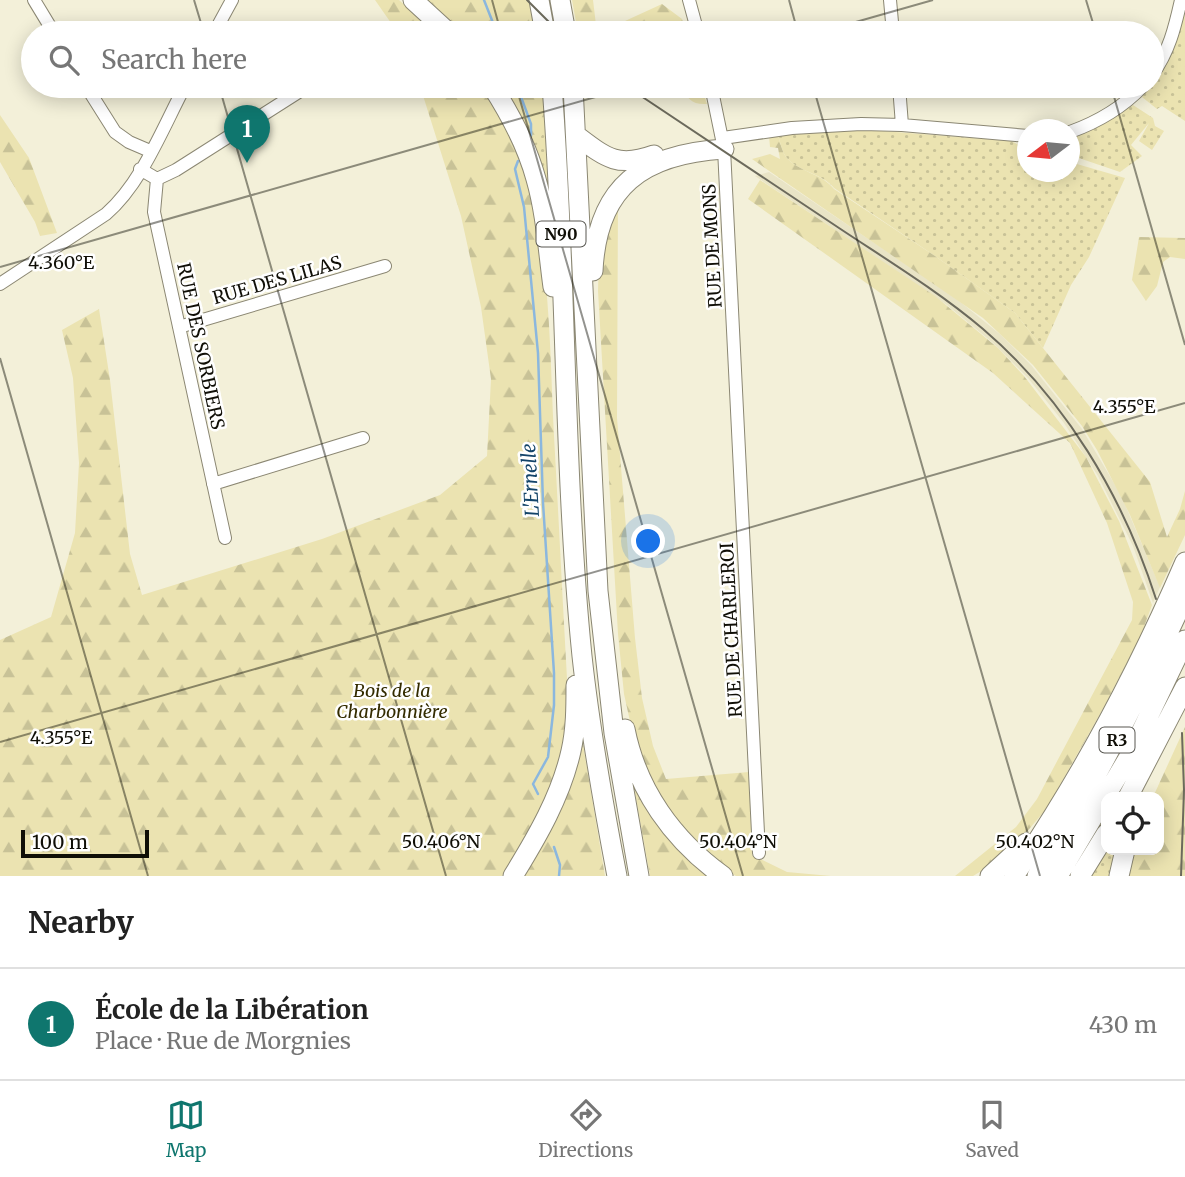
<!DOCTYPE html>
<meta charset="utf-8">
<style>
:root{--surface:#fff;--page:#f2f2f2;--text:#222;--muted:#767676;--line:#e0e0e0;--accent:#0f766e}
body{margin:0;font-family:Merriweather,serif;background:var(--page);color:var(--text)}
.controls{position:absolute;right:21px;bottom:21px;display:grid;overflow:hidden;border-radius:14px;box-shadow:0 4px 18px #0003}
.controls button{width:63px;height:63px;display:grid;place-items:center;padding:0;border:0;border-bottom:2px solid var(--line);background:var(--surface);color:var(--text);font:35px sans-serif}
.compass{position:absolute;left:1017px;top:119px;width:63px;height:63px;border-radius:50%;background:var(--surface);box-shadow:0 4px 18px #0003;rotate:254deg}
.scale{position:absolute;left:21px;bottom:18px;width:128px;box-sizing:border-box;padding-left:7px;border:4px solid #100f07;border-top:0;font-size:19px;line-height:24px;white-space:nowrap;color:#100f07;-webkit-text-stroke:5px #fff;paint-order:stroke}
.you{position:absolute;left:649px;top:542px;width:24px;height:24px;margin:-18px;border:5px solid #fff;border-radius:50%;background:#1a73e8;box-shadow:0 0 0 10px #1a73e833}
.badge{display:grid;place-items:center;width:46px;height:46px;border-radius:50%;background:var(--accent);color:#fff;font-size:23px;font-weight:700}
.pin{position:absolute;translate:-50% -58px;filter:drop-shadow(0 2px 4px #0008)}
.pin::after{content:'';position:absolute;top:37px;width:24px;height:21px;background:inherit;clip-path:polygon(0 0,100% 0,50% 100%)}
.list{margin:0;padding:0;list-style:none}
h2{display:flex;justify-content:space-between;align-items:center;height:91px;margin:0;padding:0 28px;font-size:30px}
h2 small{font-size:23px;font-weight:400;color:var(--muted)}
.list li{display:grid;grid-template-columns:46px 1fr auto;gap:21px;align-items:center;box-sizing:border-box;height:112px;padding:0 28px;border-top:2px solid var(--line)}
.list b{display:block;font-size:26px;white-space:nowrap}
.list p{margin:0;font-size:23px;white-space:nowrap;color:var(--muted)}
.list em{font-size:23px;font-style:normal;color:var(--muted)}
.icon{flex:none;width:38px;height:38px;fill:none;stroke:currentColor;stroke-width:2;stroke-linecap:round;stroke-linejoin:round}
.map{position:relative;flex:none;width:1185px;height:876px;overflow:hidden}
.search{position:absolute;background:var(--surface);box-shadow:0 4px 18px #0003;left:21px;right:21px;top:21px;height:77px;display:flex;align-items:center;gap:18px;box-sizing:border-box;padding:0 24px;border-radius:38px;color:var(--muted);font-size:26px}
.sheet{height:203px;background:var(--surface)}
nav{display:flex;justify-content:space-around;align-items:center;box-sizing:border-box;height:98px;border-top:2px solid var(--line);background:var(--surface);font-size:19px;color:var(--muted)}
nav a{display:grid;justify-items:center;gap:4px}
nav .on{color:var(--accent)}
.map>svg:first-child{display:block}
</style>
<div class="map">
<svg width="1185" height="876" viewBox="0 0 1185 876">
<defs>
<pattern id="grass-dots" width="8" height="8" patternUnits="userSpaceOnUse" patternTransform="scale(1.75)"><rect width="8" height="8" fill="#ebe3b1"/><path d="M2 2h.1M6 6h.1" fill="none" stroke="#c8c297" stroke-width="1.8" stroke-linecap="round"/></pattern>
<pattern id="forest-firs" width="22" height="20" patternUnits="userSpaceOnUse" patternTransform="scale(1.75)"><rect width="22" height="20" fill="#ebe3b1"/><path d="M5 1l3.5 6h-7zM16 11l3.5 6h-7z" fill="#c8c297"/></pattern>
</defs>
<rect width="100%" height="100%" fill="#f3f0d9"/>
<!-- built -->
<path fill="#e9e4c6" d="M769 172 953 296 1001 335 1031 365 1082 429 1121 495 1160 587 1153 603 1133 546 1098 476 1064 423 1028 378 993 343 947 305 755 176Z"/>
<!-- grass -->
<path fill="url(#grass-dots)" d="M1185 7V121L1162 106 1157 109 1142 97 1165 65Z
M1133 105 1153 118 1155 126 1164 131 1152 150 1139 141 1149 123 1131 145 1142 156 1120 172 1070 155V136C1093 130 1112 119 1133 105Z
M546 128 552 227 529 145Z
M870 130 1011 141 1027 149 1028 172H1070V162L1125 178 1089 257 1071 285 1043 348 1015 313 935 256 834 188C822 173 798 172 786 157 782 152 780 141 778 135Z
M1106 850H1119L1113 876H1089Z"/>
<!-- forest -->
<path fill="url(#forest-firs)" d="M375 0H399L437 33H398Z
M420 0H530L536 33H455Z
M572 0H593L597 33H578Z
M662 4 682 19 686 33H615L625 21Z
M420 86H482C553 183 548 321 554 436 559 523 563 610 568 697 567 712 568 727 565 741 554 790 527 833 502 876H0V640L51 617 75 533 79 463 73 378 62 330 99 309 110 380 130 554 142 595 322 539 440 495 487 456 491 379 481 307 461 216Z
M498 86H543L546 128 538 142 529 145Z
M682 86H701L707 104C692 105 687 99 682 86Z
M0 115 29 158 57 233 40 236 35 222 0 162Z
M778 135C780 141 782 152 786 157 798 172 822 173 834 189L935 256 1015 313 1150 482 1167 537 1180 509 1185 491V535L1160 588 1130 515 1097 450 1082 426 1033 365 983 318 752 159 770 154 780 159 778 148 770 147 769 136Z
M760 180 935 296 998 348 1024 376 1086 457 1119 521 1152 605 1141 635 1105 705 1047 808 1025 834 983 870 973 876H955L1016 827 1037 799 1132 620 1133 602 1107 523 1070 443 993 373 748 199Z
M618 200 617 418 635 638 642 698 653 746 666 779 749 772 752 855 787 872 831 876H736L720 866 688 838 647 776 633 735 624 694 618 634 598 291 599 255Z
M1139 237 1185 238V259L1170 257 1163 262 1157 286 1146 301 1132 280Z
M1185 727V876H1125L1135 850H1159V797H1153Z
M581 732 605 876H519Z
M631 771 712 876H650Z"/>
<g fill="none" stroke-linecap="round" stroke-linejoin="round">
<!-- stream -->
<path stroke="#8bb7de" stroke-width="2.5" d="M484 0 497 33
M517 86 531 124V136
M518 161 515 169 524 207 538 353 543 503 554 673V705L548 757 533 784 538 794
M554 847 560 865 559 876"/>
<!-- minor casing -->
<g stroke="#8b8773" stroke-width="14">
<path id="minor" d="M34 0 54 33
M689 0 698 33
M890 0 893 33
M214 33 232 0
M1152 75C1169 52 1175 27 1181 0
M86 86 115 132 129 142 150 151
M711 86 724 149 759 853
M899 86 902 125
M1070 132C1098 122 1122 108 1143 86
M723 138 792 128 861 124 902 125 1028 136
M140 169 157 179 154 212 225 538
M157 179 176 170 308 86
M0 284 106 214C142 183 163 127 185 86
M179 327 385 266
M213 484 363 438"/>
</g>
<!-- highway casing -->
<g stroke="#8b8773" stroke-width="21">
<path id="highway" d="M413 0 449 33
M539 0 545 33
M560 0 566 33
M492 86C510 114 527 146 536 179 546 214 548 251 553 287
M552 86C567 276 563 467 582 656 590 730 603 803 617 876
M573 86 598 591 614 733 639 876
M577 136C606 158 618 168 654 155
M593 271C597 186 643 154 724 149
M625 729C637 790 673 840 723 876
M1128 797 1185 687
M513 876C537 837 561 796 571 751 576 729 576 707 576 685
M990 876 1026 843
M1014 876C1081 778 1138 671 1185 562
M1037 876C1094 785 1141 694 1185 596
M1058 876 1130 755 1185 640
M1080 876 1106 834
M1119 876 1125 850"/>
</g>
<!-- minor -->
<use href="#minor" stroke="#fff" stroke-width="12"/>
<!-- highway -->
<use href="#highway" stroke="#fff" stroke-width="19"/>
<!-- tram -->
<path stroke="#6c6a5c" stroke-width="2" d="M527 0 560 33
M626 86C697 133 768 180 839 228 887 260 938 291 983 329 1065 399 1123 496 1156 599
M1181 876 1184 790 1182 733"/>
</g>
<!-- ticks -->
<path fill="none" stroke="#100f07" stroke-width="2" stroke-opacity="0.45" d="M194 0 204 33M492 0 501 33M789 0 798 33M1086 0 1096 33M817 33 933 0M219 86 446 876M516 86 743 876M813 86 1040 876M1111 86 1185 345M0 267 634 86M0 358 148 876M0 742 1185 403"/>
<g text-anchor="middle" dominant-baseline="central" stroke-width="5" stroke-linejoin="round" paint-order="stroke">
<!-- shield labels -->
<g fill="#fff" stroke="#585751" stroke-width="2">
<rect x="536.5" y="221.5" width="49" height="25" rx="5"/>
<rect x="1099.5" y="727.5" width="35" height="25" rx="5"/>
</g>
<g font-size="16" font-weight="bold" fill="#100f07">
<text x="561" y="234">N90</text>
<text x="1117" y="740">R3</text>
</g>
<!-- street labels -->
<g font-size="18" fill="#100f07" stroke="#fff">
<text transform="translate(712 246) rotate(-93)">RUE DE MONS</text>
<text transform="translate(277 280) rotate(-16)">RUE DES LILAS</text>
<text transform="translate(201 346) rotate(78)">RUE DES SORBIERS</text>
<text transform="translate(731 630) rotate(-93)">RUE DE CHARLEROI</text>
</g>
<!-- park labels -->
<g font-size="18" font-style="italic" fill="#342c00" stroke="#fff">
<text x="392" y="690">Bois de la<tspan x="392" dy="21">Charbonnière</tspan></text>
</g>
<!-- water labels -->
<g font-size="19" font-style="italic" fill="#134469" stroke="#fff">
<text transform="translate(530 480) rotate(-93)">L'Ernelle</text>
</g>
</g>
<g font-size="18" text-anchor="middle" fill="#100f07" stroke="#fff" stroke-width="5" stroke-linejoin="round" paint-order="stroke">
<text x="61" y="269">4.360°E</text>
<text x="1124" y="413">4.355°E</text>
<text x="61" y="744">4.355°E</text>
<text x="441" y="848">50.406°N</text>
<text x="738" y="848">50.404°N</text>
<text x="1035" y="848">50.402°N</text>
</g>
</svg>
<div class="controls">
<button><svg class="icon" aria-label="locate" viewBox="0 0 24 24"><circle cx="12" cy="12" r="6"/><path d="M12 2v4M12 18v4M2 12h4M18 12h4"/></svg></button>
</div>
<svg class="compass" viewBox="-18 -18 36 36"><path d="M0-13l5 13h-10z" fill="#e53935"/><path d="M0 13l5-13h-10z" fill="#767676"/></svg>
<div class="scale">100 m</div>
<div class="you"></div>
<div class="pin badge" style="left:247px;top:163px">1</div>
<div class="search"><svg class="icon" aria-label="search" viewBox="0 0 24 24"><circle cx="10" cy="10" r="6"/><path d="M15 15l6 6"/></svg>Search here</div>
</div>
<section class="sheet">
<h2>Nearby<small></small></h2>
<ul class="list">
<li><span class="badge">1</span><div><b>École de la Libération</b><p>Place · Rue de Morgnies</p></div><em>430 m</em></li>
</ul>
</section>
<nav>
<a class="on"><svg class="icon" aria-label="map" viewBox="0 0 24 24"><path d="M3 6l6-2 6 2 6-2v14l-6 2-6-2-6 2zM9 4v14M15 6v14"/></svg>Map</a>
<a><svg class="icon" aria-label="directions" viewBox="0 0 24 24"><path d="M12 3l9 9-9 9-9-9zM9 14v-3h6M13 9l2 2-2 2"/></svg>Directions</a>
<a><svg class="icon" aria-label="saved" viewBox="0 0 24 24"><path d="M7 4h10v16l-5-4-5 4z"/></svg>Saved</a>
</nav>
